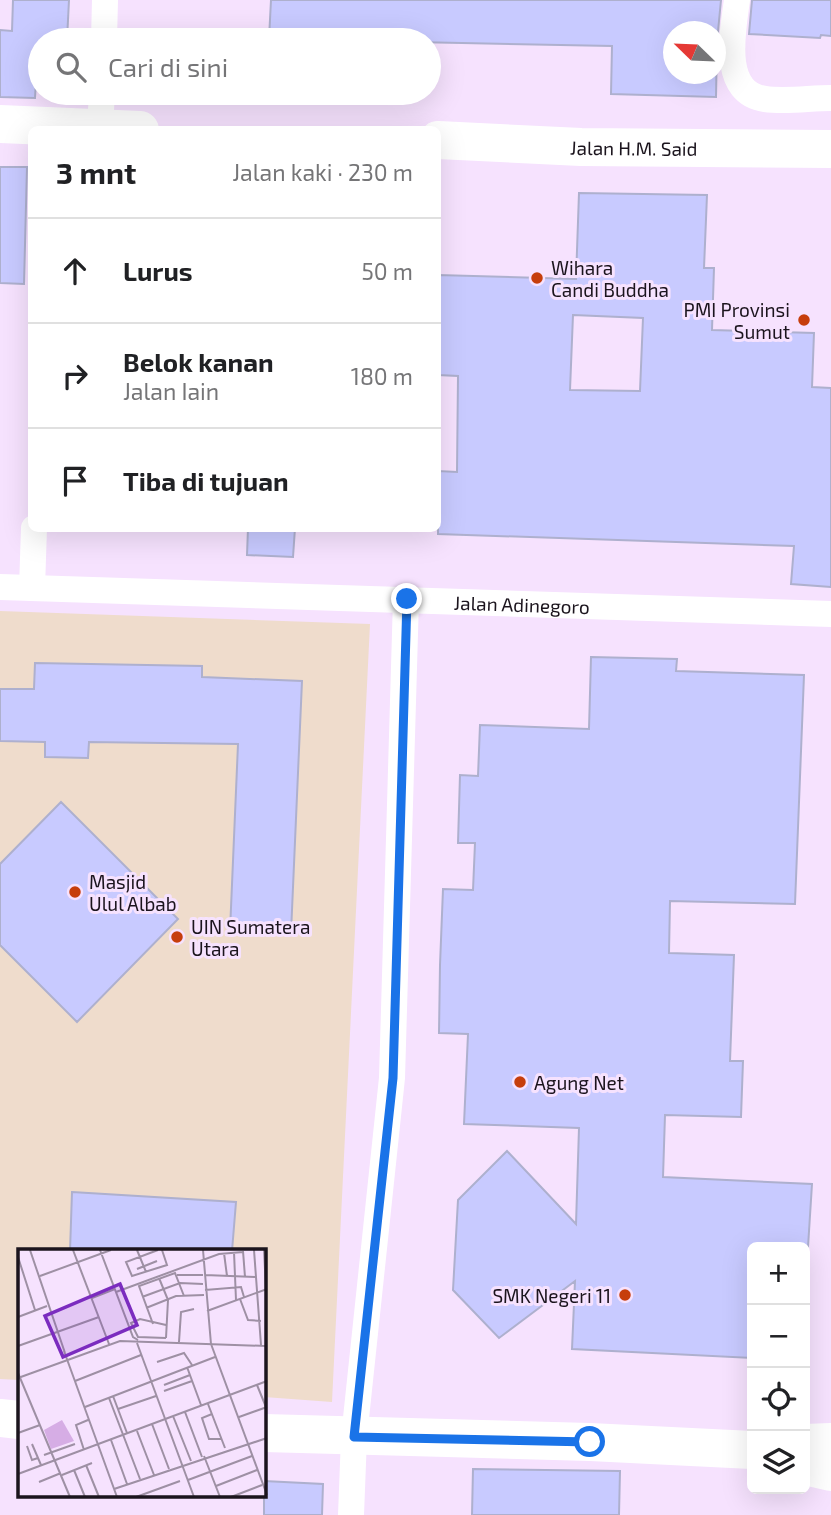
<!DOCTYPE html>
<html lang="id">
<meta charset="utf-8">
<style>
:root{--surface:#fff;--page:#f6f6f6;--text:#202124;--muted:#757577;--line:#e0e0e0}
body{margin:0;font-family:"Exo 2",sans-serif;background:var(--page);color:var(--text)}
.controls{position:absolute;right:21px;bottom:21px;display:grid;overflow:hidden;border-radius:10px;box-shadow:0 7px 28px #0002}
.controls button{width:63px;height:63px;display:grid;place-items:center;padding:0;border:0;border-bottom:2px solid var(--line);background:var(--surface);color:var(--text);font:35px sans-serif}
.compass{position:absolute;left:663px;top:21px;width:63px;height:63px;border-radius:50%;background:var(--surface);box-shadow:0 7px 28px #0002;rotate:293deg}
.stop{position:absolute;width:21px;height:21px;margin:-16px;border:5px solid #1a73e8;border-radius:50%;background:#fff}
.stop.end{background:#1a73e8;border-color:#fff;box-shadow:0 2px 7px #0008}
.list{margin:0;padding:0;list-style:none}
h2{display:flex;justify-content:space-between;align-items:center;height:91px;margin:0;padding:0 28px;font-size:30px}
h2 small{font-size:23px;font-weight:400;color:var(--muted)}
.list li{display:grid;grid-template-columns:46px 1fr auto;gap:21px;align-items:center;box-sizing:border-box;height:105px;padding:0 28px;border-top:2px solid var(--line)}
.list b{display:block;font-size:26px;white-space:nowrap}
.list p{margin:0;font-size:23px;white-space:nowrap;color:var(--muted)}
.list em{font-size:23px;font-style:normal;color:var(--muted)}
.icon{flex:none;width:38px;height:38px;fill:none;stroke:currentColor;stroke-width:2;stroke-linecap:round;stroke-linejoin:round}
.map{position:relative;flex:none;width:831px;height:1515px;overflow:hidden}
.search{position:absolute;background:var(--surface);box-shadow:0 7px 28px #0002;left:28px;top:28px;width:413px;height:77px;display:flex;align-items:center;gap:18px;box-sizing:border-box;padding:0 24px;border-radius:38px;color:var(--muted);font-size:26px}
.panel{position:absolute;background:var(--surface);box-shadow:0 7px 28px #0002;left:28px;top:126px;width:413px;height:406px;border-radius:10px}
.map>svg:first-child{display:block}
</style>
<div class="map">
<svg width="831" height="1515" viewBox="0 0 831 1515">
<rect width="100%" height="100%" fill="#f6e2fe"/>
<!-- education -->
<path fill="#efdccc" d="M0 611 370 624 332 1402 264 1397V1251H19V1380L0 1379Z"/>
<!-- building -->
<path fill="#c8caff" stroke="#aeb0ce" stroke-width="2" fill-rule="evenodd" d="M13 0H69L67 40H40V82L36 81 35 98 0 97V30L12 31Z
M271 0H721L717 42 716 97 611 94 612 46 269 39ZM674 32H716V74H674Z
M752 0H831V36L821 35 820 38 749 34Z
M0 167H27L24 284 0 283Z
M579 193 707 195 704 268H714L712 330 814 333 812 387 831 388V587L791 584 794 546 438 534V471L457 472 458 376 438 375V275L576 279ZM573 315 643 318 640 391 570 390Z
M248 528H295L293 557 247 555Z
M591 657 677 659 676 671 804 675 795 904 670 901 669 953 734 955 730 1061H743L741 1117 665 1115 663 1177 812 1184 808 1247H752V1358L572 1349 575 1281 499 1338 453 1290 458 1200 507 1151 576 1224 579 1128 464 1124 468 1034 439 1033 440 965 443 889 473 890 475 843H458L460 775 478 776 480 725 589 729Z
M35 663 202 666V677L302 681 291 933 230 931 238 744 89 742 88 758 45 757V742L0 741V689H34Z
M61 802 178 919 77 1022 0 945V864Z
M72 1192 236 1202 232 1251H70Z
M473 1469 620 1471 619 1515H472Z
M264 1481 323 1484 322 1515H264Z"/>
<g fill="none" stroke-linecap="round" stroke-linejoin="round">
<!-- street -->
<g stroke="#fff" stroke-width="26">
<path d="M737 0C733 30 720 93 765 99 786 102 810 98 831 98"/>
<path d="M104 40 105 0"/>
<path d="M100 127 102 93"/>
<path id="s1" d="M0 587 831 614"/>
<path d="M32 588 34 528"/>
<path d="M351 1515 354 1437 392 1078 406 599"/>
</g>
<!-- secondary -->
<g stroke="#fff" stroke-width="38">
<path d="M0 124 140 130"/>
<path id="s2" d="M438 140 581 147 831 149"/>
<path d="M0 1418 19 1420"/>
<path d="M264 1433 590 1442 752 1450"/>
<path d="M805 1443 831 1442"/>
<path d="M805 1466 831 1472"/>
</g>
</g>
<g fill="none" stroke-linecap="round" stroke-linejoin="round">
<!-- route -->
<path stroke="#1a73e8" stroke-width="9" d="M407 599 393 1078 354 1437 590 1442"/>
</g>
<!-- markers -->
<g fill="#c63e0c" stroke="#f6e2fe" stroke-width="2.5">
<circle cx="537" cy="278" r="7"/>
<circle cx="804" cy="320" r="7"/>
<circle cx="75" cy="892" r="7"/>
<circle cx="177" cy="937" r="7"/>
<circle cx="520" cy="1082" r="7"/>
<circle cx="625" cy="1295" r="7"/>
</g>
<g text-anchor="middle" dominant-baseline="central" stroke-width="6" stroke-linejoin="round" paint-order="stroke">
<!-- street labels -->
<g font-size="19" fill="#1b141d" stroke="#f6e2fe">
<text stroke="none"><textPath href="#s2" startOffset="196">Jalan H.M. Said</textPath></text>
<text stroke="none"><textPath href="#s1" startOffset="522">Jalan Adinegoro</textPath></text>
</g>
<!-- poi labels -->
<g font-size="19" fill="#1b141d" stroke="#f6e2fe" text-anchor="start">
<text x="551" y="267">Wihara<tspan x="551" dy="22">Candi Buddha</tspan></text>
<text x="790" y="309" text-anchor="end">PMI Provinsi<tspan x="790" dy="22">Sumut</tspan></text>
<text x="89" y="881">Masjid<tspan x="89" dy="22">Ulul Albab</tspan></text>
<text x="191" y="926">UIN Sumatera<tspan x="191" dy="22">Utara</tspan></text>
<text x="534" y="1082">Agung Net</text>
<text x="611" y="1295" text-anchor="end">SMK Negeri 11</text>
</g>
</g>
<!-- overview -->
<g transform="translate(18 1249)">
<rect width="248" height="248" fill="#f6e2fe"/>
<path d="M44 171 56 192 33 200 26 181Z" fill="#d6ade5"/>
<path fill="none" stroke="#9e90a4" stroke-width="2" d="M12 1 47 104M55 1 91 95M82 1 115 88 120 91M119 1 128 23M140 1 108 13 114 27 149 16 144 1M185 1 193 95M236 1 243 96M246 1 248 40M225 2 227 28M216 3 218 51M206 4 209 27M0 8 17 61M119 20 139 12M159 26H185M187 26 237 28M22 27 93 1M141 29 150 51 148 89M187 41 223 38 226 48M98 43 201 5 225 3M124 48 162 34 185 35M74 49 97 40M222 50 230 71 243 72M128 59 158 47 186 46M189 62 249 40M0 68 29 57M135 75 121 37 157 24 166 47M148 76 122 70 113 74 120 88 148 89M161 93 163 63 176 60M119 94 176 248M193 95 249 246M0 97 81 68M46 102 99 248M139 113 166 104 174 116M169 118 183 156M0 124 52 248M0 129 102 92 249 97M57 132 123 106M146 136 172 126M239 136 248 158M146 142 174 132M95 147 109 184M91 149 122 230M190 155 207 199M67 158 197 108M100 160 138 147M167 163 184 208M194 165 184 169 191 190H203M155 167 173 212M221 168 249 158M134 175 151 220M119 182 136 226M0 184 22 176M93 191 109 235M14 195 23 216M9 197 14 211 20 209M66 201 58 176 70 171M26 206 57 195M186 207 202 248M68 216 81 248M56 221 67 248M0 225 249 132M44 226 74 214M170 231 234 207M21 233 43 224M198 237 239 221M96 240 249 189M118 248 162 232M213 248 244 236"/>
<path fill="#7b2cbf" fill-opacity="0.15" stroke="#7b2cbf" stroke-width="3.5" d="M102 35 119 76 45 108 27 67Z"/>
<rect width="248" height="248" fill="none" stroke="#1b141d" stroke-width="3.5"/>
</g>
</svg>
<div class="controls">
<button>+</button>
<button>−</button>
<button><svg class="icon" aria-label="locate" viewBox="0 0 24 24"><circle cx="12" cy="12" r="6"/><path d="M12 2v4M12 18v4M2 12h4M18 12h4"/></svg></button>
<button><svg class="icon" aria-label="layers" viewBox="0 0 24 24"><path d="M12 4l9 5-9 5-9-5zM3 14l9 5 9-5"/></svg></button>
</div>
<svg class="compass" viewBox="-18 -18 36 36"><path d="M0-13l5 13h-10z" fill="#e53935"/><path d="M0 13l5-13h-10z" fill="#757577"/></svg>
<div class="stop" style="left:590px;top:1442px"></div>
<div class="stop end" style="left:407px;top:599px"></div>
<div class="search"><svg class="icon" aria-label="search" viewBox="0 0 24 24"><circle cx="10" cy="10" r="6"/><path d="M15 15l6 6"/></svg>Cari di sini</div>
<section class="panel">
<h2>3 mnt<small>Jalan kaki · 230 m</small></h2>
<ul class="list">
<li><svg class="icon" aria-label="ahead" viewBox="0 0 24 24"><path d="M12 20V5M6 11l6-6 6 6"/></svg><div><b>Lurus</b></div><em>50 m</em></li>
<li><svg class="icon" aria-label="right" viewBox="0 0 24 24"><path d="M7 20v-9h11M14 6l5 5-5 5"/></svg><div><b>Belok kanan</b><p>Jalan Iain</p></div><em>180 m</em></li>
<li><svg class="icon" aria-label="arrive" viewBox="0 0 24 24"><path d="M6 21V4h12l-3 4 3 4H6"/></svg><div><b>Tiba di tujuan</b></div></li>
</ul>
</section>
</div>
